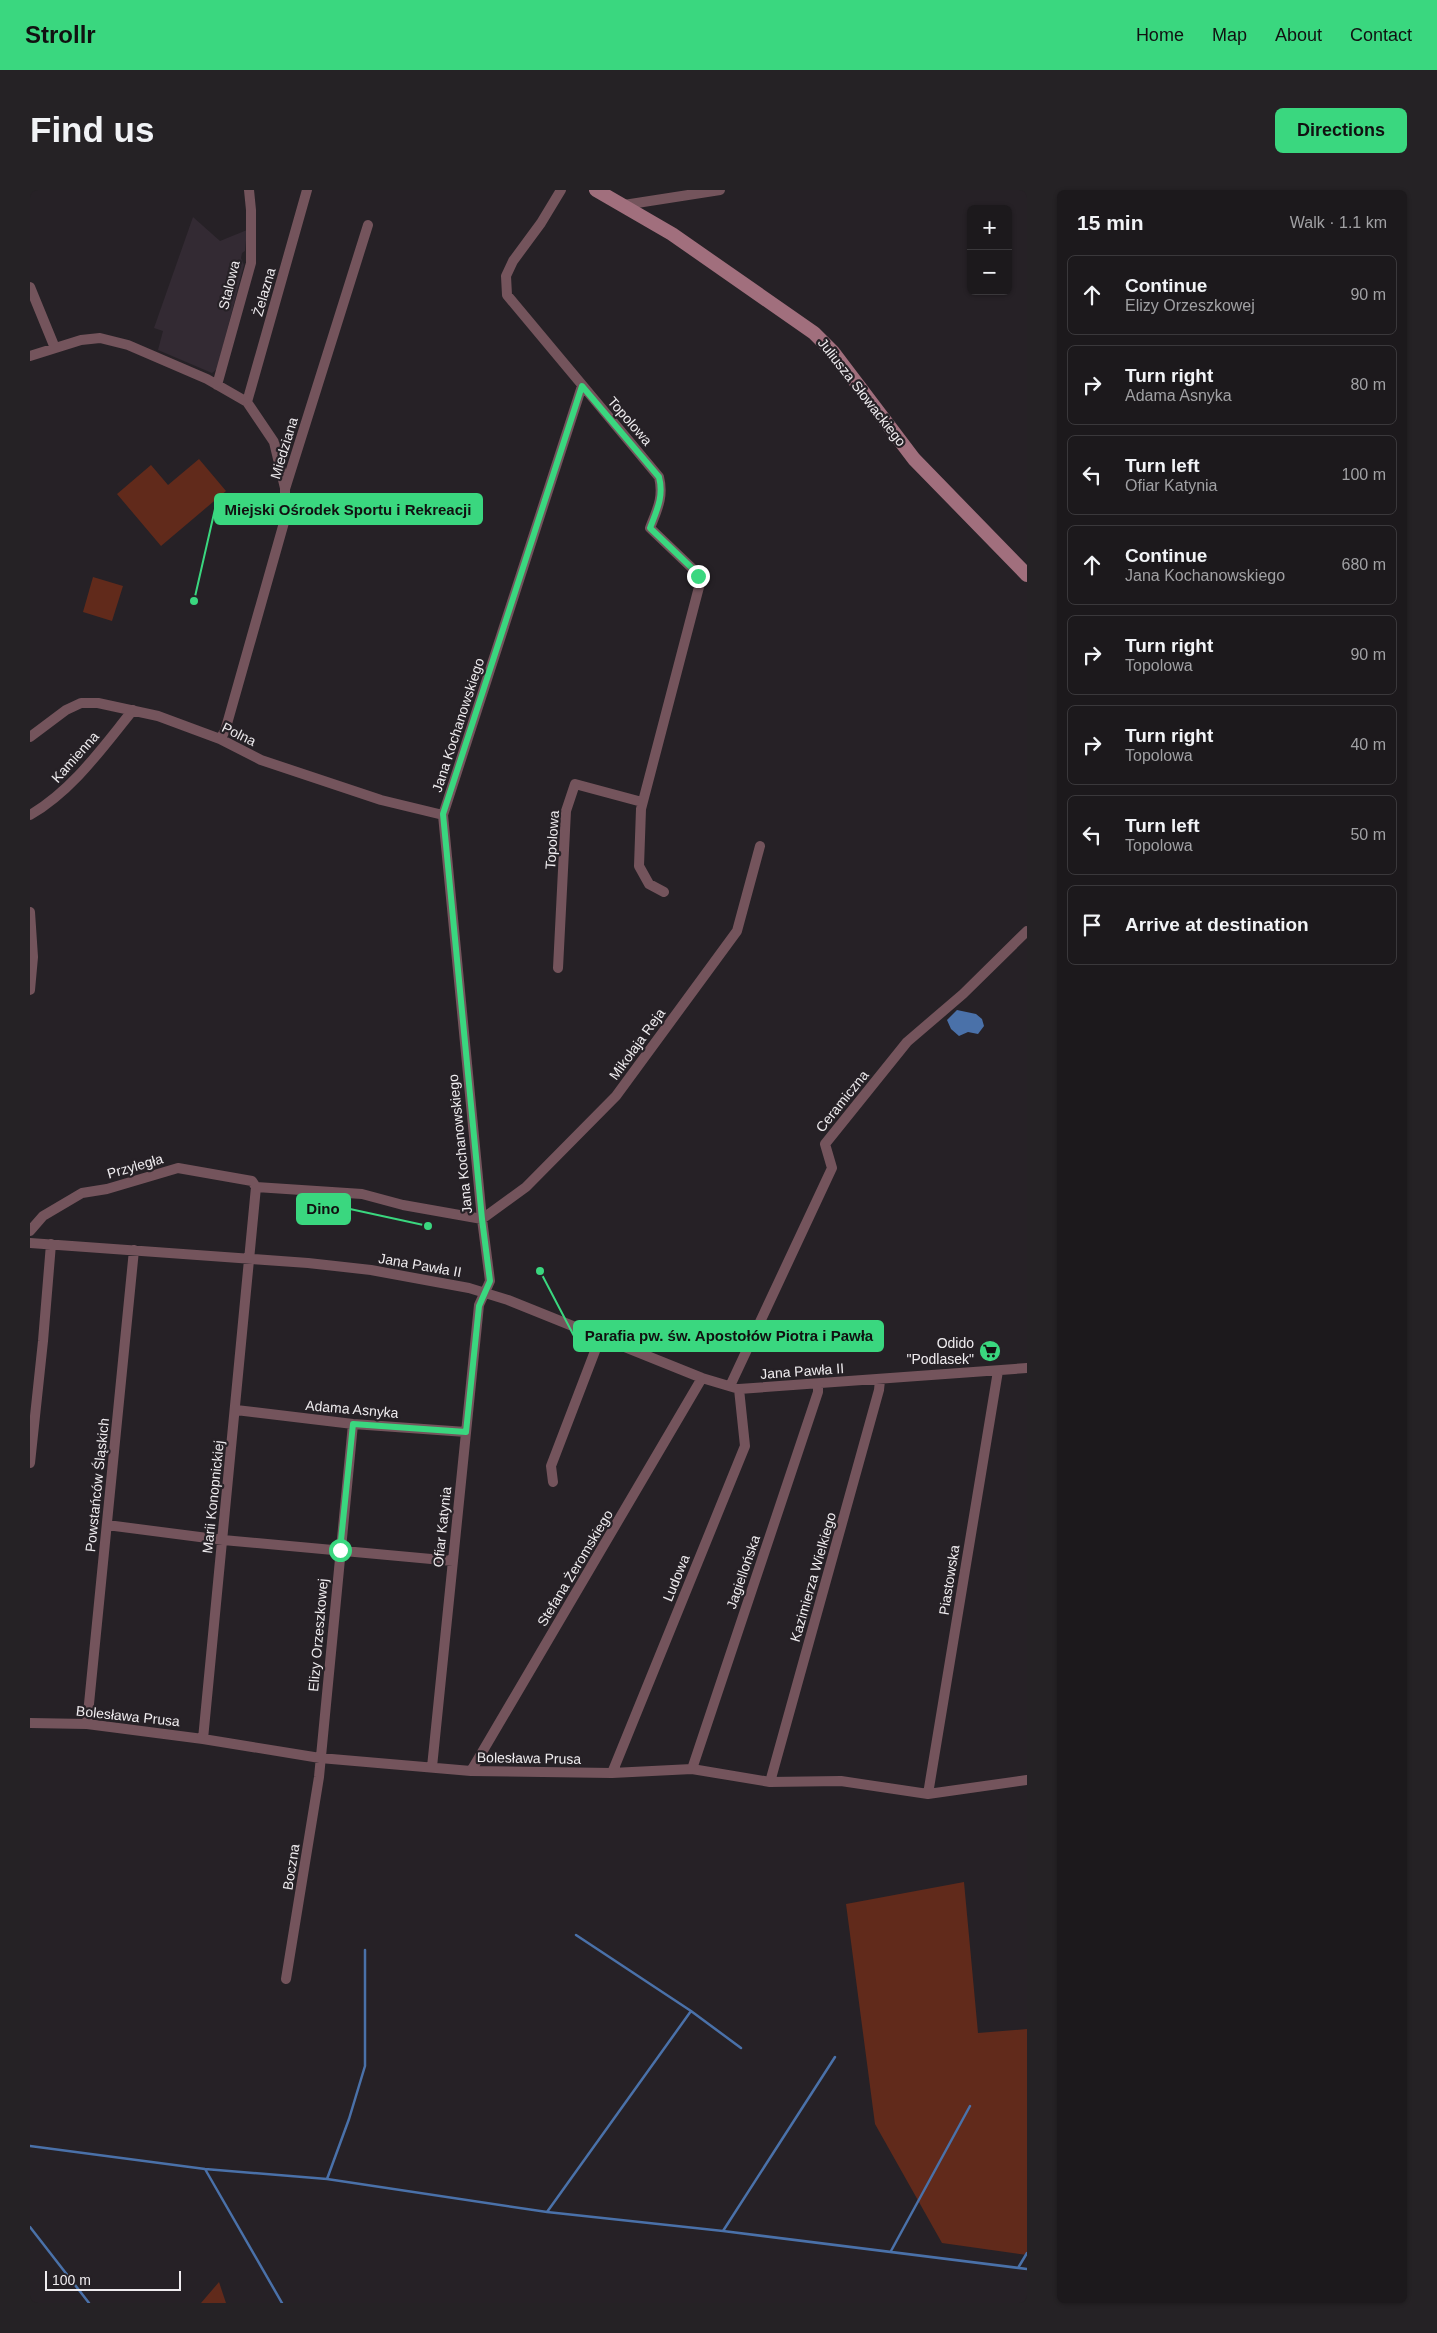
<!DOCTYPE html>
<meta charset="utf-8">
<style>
:root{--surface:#1c191c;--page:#252225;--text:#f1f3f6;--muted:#a0a0a3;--line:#3a383b;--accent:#3ad77f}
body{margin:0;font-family:Arial,sans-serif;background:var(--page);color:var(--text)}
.controls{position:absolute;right:15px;top:15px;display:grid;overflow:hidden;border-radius:8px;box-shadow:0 1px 4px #0004}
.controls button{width:45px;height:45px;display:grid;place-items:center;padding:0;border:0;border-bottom:1px solid var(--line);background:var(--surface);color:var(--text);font:25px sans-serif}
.scale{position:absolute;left:15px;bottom:12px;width:136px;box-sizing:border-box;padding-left:5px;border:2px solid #efecef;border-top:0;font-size:14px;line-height:18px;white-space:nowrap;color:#efecef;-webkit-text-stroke:4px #262126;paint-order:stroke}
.stop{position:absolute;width:15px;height:15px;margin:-11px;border:4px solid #3ad77f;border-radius:50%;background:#fff}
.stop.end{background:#3ad77f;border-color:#fff;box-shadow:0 1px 5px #0008}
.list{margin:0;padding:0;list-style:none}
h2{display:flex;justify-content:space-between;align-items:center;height:65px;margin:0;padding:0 20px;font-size:21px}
h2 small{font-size:16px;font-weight:400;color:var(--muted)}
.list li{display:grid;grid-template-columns:32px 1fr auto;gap:15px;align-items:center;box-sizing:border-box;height:80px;margin:0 10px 10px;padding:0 10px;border:1px solid var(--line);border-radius:8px}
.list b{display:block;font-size:19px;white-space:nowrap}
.list p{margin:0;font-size:16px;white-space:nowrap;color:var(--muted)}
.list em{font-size:16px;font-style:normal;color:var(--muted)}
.icon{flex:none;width:28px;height:28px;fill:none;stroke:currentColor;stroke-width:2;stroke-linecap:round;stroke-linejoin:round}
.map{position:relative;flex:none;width:997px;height:2113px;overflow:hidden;border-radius:8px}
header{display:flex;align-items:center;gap:30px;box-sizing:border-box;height:70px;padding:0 25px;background:var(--accent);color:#111}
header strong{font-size:24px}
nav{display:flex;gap:28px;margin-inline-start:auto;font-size:18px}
.intro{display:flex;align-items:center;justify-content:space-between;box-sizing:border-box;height:120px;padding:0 30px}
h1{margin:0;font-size:35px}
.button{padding:12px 22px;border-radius:8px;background:var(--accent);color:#111;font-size:18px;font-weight:700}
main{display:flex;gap:30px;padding:0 30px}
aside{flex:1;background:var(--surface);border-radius:8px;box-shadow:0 1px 4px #0004}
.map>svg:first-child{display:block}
</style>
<header>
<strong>Strollr</strong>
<nav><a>Home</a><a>Map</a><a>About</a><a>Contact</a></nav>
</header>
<div class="intro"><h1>Find us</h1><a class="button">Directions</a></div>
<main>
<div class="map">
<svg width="997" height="2113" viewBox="0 0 997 2113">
<rect width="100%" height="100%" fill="#262126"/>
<!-- built -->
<path fill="#332a33" d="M163 27 190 51 217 40 215 61 212 63 211 68 214 75 187 179 182 183 128 160 133 141 124 138Z"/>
<!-- green -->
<path fill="#612a1b" d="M169 269 196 301 131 356 87 304 121 275 138 295Z
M63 387 93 396 82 431 53 422Z
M934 1692 948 1843 997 1839V2065L912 2053 845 1934 816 1714Z
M189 2092 196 2113H171Z"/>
<!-- water -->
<path fill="#4a71a9" d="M927 820 946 824 952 829 954 836 948 844 938 842 929 846 921 839 917 830Z"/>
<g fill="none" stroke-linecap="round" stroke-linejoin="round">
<!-- stream -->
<path stroke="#4a71a9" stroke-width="2.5" d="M546 1745 661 1821
M0 1956 175 1979 297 1989 517 2022 693 2041 997 2079
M175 1979 252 2113
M297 1989 319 1929 335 1876V1760
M517 2022 661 1821 711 1858
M0 2037 59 2113
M693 2041 805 1867
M861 2061 940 1916
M988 2078 997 2063"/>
<!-- street -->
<path stroke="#74545c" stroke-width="10" d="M531 0 511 33 483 71 476 86 477 105 629 287C634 307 627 320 620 338L664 380 669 397 611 619 609 676 619 694 634 702
M594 15 690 0
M0 97 25 158
M0 166 51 150 70 148 98 155 177 189 217 212 244 252 255 298
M187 195 221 73V20L219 0
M217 212 277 0
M0 547 36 520 51 513H68L128 526 190 549 231 570 351 610 413 625
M190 549 195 541 255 329V299L338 35
M0 625C43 600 72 558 103 520
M0 722 3 767 0 800
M528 778 536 621 545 594 612 612
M226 997 332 1004 373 1015 452 1029 496 997 586 906 707 741 730 656
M0 1041 13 1026 52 1003 77 999 148 978 222 991 226 997 173 1549
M0 1053 278 1073 341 1080 439 1098 478 1110 672 1188 709 1199 997 1178
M700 1196 802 978 795 954 877 852 933 804 997 741
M206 1220 323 1234 436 1242
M0 1273 13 1151 21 1054
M523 1292 521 1276 570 1148
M77 1335 193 1350 423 1371
M0 1533 57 1534 173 1549 290 1568 441 1581 582 1583 662 1579 740 1592 811 1591 898 1604 997 1590
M57 1534 104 1060
M402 1577 449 1115 460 1091 452 1029 413 625 552 196
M662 1579 788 1202V1194
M441 1581 672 1188
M582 1583 715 1256 709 1199
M740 1592 849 1200 850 1190
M898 1604 968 1181
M256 1789 289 1587 323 1234"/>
<!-- secondary -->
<path stroke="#a16f7d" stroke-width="14" d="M566 0 642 44 784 143 803 162 884 269 997 385"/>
</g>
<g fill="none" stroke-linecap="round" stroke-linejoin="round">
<!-- route -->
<path stroke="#3ad77f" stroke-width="6" d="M310 1360 323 1234 436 1242 449 1116 460 1091 452 1029 413 624 552 196 629 287C634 306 627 320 620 338L664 380 668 386"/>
</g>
<!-- icons -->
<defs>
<g id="supermarket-disc" transform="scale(1.125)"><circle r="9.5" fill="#3ad77f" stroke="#262126"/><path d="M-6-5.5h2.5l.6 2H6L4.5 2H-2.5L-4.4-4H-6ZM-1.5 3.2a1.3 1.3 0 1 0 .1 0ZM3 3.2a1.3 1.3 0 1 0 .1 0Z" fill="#111"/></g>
</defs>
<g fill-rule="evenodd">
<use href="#supermarket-disc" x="960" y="1161"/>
</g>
<g text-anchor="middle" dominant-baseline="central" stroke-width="4.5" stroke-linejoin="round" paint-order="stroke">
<!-- street labels -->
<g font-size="14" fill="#efecef" stroke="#262126">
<text transform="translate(199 95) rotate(-76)">Stalowa</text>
<text transform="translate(234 102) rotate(-74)">Żelazna</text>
<text transform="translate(832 202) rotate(52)">Juliusza Słowackiego</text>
<text transform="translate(600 231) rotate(49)">Topolowa</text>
<text transform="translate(254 258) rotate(-73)">Miedziana</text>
<text transform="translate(428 535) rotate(-72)">Jana Kochanowskiego</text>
<text transform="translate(209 544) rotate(26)">Polna</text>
<text transform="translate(45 567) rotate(-48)">Kamienna</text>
<text transform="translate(522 650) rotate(-86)">Topolowa</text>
<text transform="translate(607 854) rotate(-54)">Mikołaja Reja</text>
<text transform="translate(812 911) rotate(-51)">Ceramiczna</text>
<text transform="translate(430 954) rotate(-96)">Jana Kochanowskiego</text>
<text transform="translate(105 976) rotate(-16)">Przyległa</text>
<text transform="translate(390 1075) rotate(10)">Jana Pawła II</text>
<text transform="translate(772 1181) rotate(-4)">Jana Pawła II</text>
<text transform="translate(322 1219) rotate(5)">Adama Asnyka</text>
<text transform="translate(67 1295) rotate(-84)">Powstańców Śląskich</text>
<text transform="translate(183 1307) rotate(-84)">Marii Konopnickiej</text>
<text transform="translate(412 1337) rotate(-84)">Ofiar Katynia</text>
<text transform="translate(545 1378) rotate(-59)">Stefana Żeromskiego</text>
<text transform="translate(713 1382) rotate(-71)">Jagiellońska</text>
<text transform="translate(783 1387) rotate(-74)">Kazimierza Wielkiego</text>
<text transform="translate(646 1388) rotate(-68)">Ludowa</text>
<text transform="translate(919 1390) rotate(-81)">Piastowska</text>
<text transform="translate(288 1445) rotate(-85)">Elizy Orzeszkowej</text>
<text transform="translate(98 1526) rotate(6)">Bolesława Prusa</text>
<text transform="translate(499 1568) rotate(1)">Bolesława Prusa</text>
<text transform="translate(261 1677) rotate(-81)">Boczna</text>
</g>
<!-- poi labels -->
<g font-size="14" fill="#efecef" stroke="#262126" text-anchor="end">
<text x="944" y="1153">Odido<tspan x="944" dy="16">"Podlasek"</tspan></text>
</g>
</g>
<!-- callouts -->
<path fill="none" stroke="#3ad77f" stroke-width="2" d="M164 411L185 319M398 1036L320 1019M510 1081L544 1146"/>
<g fill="#3ad77f" stroke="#262126" stroke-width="2">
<circle cx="164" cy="411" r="5"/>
<circle cx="398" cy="1036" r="5"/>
<circle cx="510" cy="1081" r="5"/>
</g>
<g fill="#3ad77f" stroke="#3ad77f" stroke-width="2">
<rect x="185" y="304" width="267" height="30" rx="5"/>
<rect x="267" y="1004" width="53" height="30" rx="5"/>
<rect x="544" y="1131" width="309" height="30" rx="5"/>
</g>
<g font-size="15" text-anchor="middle" font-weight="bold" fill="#111">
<text x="318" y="325">Miejski Ośrodek Sportu i Rekreacji</text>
<text x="293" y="1024">Dino</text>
<text x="699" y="1151">Parafia pw. św. Apostołów Piotra i Pawła</text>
</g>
</svg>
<div class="controls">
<button>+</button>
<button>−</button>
</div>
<div class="scale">100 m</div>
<div class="stop" style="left:310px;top:1360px"></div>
<div class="stop end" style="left:668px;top:386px"></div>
</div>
<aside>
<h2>15 min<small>Walk · 1.1 km</small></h2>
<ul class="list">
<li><svg class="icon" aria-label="ahead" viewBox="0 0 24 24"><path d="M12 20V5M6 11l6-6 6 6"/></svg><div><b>Continue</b><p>Elizy Orzeszkowej</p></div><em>90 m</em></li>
<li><svg class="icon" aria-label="right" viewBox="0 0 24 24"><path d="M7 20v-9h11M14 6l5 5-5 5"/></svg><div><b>Turn right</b><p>Adama Asnyka</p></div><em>80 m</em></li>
<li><svg class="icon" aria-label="left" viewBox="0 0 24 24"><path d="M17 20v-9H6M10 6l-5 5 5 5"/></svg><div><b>Turn left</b><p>Ofiar Katynia</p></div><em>100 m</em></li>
<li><svg class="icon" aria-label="ahead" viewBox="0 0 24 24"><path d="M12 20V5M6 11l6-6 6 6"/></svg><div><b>Continue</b><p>Jana Kochanowskiego</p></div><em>680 m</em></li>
<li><svg class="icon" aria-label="right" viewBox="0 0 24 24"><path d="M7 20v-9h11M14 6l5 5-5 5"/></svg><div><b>Turn right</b><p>Topolowa</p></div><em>90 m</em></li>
<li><svg class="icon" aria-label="right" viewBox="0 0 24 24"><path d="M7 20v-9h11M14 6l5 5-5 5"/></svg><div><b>Turn right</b><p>Topolowa</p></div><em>40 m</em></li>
<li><svg class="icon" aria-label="left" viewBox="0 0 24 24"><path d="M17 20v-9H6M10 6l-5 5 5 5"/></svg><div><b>Turn left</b><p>Topolowa</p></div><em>50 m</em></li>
<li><svg class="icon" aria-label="arrive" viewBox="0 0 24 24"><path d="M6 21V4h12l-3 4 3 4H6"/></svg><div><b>Arrive at destination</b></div></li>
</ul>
</aside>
</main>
